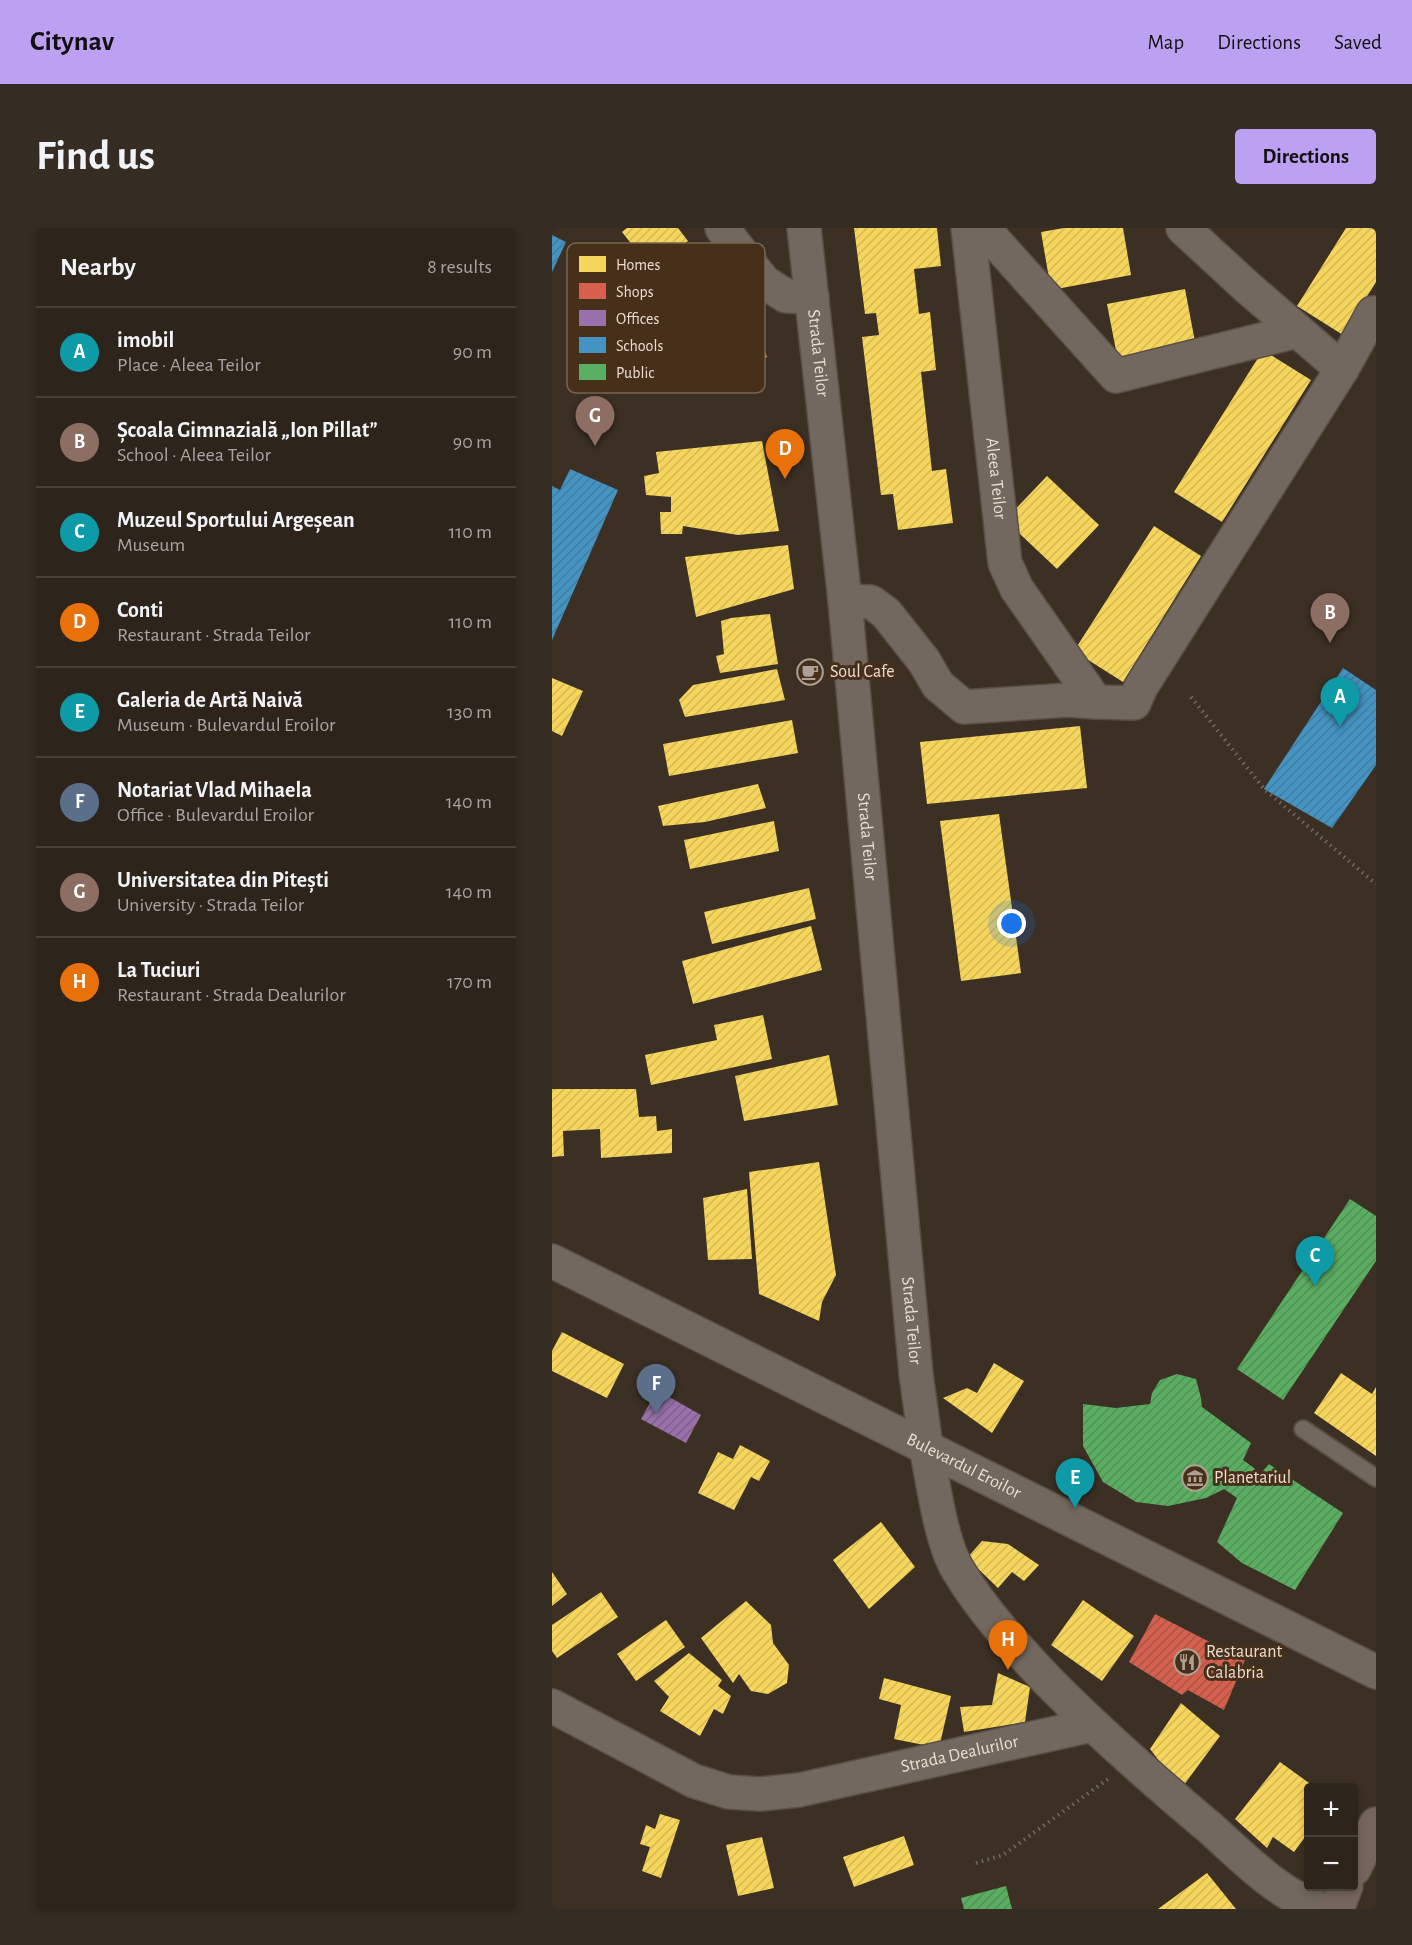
<!DOCTYPE html>
<meta charset="utf-8">
<style>
:root{--surface:#2d241b;--page:#352c24;--text:#f1f3f6;--muted:#a7a4a3;--line:#48413a;--accent:#bca0f2}
body{margin:0;font-family:"Alegreya Sans",sans-serif;background:var(--page);color:var(--text)}
.controls{position:absolute;right:18px;bottom:18px;display:grid;overflow:hidden;border-radius:6px;box-shadow:0 3px 9px #0003}
.controls button{width:54px;height:54px;display:grid;place-items:center;padding:0;border:0;border-bottom:2px solid var(--line);background:var(--surface);color:var(--text);font:30px sans-serif}
.you{position:absolute;left:460px;top:696px;width:21px;height:21px;margin:-15px;border:4px solid #fff;border-radius:50%;background:#1a73e8;box-shadow:0 0 0 9px #1a73e833}
.badge{display:grid;place-items:center;width:39px;height:39px;border-radius:50%;background:var(--accent);color:#fff;font-size:20px;font-weight:700}
.pin{position:absolute;translate:-50% -50px;filter:drop-shadow(0 2px 3px #0008)}
.pin::after{content:'';position:absolute;top:32px;width:21px;height:18px;background:inherit;clip-path:polygon(0 0,100% 0,50% 100%)}
.list{margin:0;padding:0;list-style:none}
h2{display:flex;justify-content:space-between;align-items:center;height:78px;margin:0;padding:0 24px;font-size:26px}
h2 small{font-size:20px;font-weight:400;color:var(--muted)}
.list li{display:grid;grid-template-columns:39px 1fr auto;gap:18px;align-items:center;box-sizing:border-box;height:90px;padding:0 24px;border-top:2px solid var(--line)}
.list b{display:block;font-size:22px;white-space:nowrap}
.list p{margin:0;font-size:20px;white-space:nowrap;color:var(--muted)}
.list em{font-size:20px;font-style:normal;color:var(--muted)}
.map{position:relative;flex:none;width:824px;height:1681px;overflow:hidden;border-radius:6px}
header{display:flex;align-items:center;gap:36px;box-sizing:border-box;height:84px;padding:0 30px;background:var(--accent);color:#111}
header strong{font-size:28px}
nav{display:flex;gap:33px;margin-inline-start:auto;font-size:21px}
.intro{display:flex;align-items:center;justify-content:space-between;box-sizing:border-box;height:144px;padding:0 36px}
h1{margin:0;font-size:42px}
.button{padding:15px 27px;border-radius:6px;background:var(--accent);color:#111;font-size:21px;font-weight:700}
main{display:flex;gap:36px;padding:0 36px}
aside{flex:1;background:var(--surface);border-radius:6px;box-shadow:0 3px 9px #0003}
.map>svg:first-child{display:block}
</style>
<header>
<strong>Citynav</strong>
<nav><a>Map</a><a>Directions</a><a>Saved</a></nav>
</header>
<div class="intro"><h1>Find us</h1><a class="button">Directions</a></div>
<main>
<aside>
<h2>Nearby<small>8 results</small></h2>
<ul class="list">
<li><span class="badge" style="background:#0f9aa8">A</span><div><b>imobil</b><p>Place · Aleea Teilor</p></div><em>90 m</em></li>
<li><span class="badge" style="background:#8d6e63">B</span><div><b>Școala Gimnazială „Ion Pillat”</b><p>School · Aleea Teilor</p></div><em>90 m</em></li>
<li><span class="badge" style="background:#0f9aa8">C</span><div><b>Muzeul Sportului Argeșean</b><p>Museum</p></div><em>110 m</em></li>
<li><span class="badge" style="background:#e8710a">D</span><div><b>Conti</b><p>Restaurant · Strada Teilor</p></div><em>110 m</em></li>
<li><span class="badge" style="background:#0f9aa8">E</span><div><b>Galeria de Artă Naivă</b><p>Museum · Bulevardul Eroilor</p></div><em>130 m</em></li>
<li><span class="badge" style="background:#5c6f8a">F</span><div><b>Notariat Vlad Mihaela</b><p>Office · Bulevardul Eroilor</p></div><em>140 m</em></li>
<li><span class="badge" style="background:#8d6e63">G</span><div><b>Universitatea din Pitești</b><p>University · Strada Teilor</p></div><em>140 m</em></li>
<li><span class="badge" style="background:#e8710a">H</span><div><b>La Tuciuri</b><p>Restaurant · Strada Dealurilor</p></div><em>170 m</em></li>
</ul>
</aside>
<div class="map">
<svg width="824" height="1681" viewBox="0 0 824 1681">
<defs>
<pattern id="homes-hatch" width="6" height="6" patternUnits="userSpaceOnUse" patternTransform="scale(1.5)"><rect width="6" height="6" fill="#f6d55c"/><path d="M-1 1l2-2M0 6l6-6M5 7l2-2" fill="none" stroke="#d3b856"/></pattern>
<pattern id="shops-hatch" width="6" height="6" patternUnits="userSpaceOnUse" patternTransform="scale(1.5)"><rect width="6" height="6" fill="#d6604d"/><path d="M-1 1l2-2M0 6l6-6M5 7l2-2" fill="none" stroke="#a45648"/></pattern>
<pattern id="offices-hatch" width="6" height="6" patternUnits="userSpaceOnUse" patternTransform="scale(1.5)"><rect width="6" height="6" fill="#9970ab"/><path d="M-1 1l2-2M0 6l6-6M5 7l2-2" fill="none" stroke="#7c6085"/></pattern>
<pattern id="schools-hatch" width="6" height="6" patternUnits="userSpaceOnUse" patternTransform="scale(1.5)"><rect width="6" height="6" fill="#4393c3"/><path d="M-1 1l2-2M0 6l6-6M5 7l2-2" fill="none" stroke="#447b9b"/></pattern>
<pattern id="public-hatch" width="6" height="6" patternUnits="userSpaceOnUse" patternTransform="scale(1.5)"><rect width="6" height="6" fill="#5aae61"/><path d="M-1 1l2-2M0 6l6-6M5 7l2-2" fill="none" stroke="#548e56"/></pattern>
</defs>
<rect width="100%" height="100%" fill="#3c3024"/>
<!-- homes -->
<path fill="url(#homes-hatch)" d="M75 0H126L136 13 98 40 70 4Z
M302 0H385L389 38 362 41 367 86 378 84 384 142 369 144 380 243 394 241 401 295 346 302 341 266 329 267 310 109 327 107 324 85 313 86Z
M512 0H571L579 47 499 62 489 4Z
M794 0H824V54L791 107 745 78Z
M633 61 644 119 566 133 555 76Z
M193 84 205 104 215 129 152 147 137 111Z
M711 122 759 152 670 294 622 264Z
M210 213 227 303 186 307 131 298 130 306H109L108 284H119V269L94 267 92 248 107 245 104 224Z
M495 248 547 297 505 341 453 292Z
M602 298 649 328 571 454 522 423Z
M236 317 242 361 144 389 133 329Z
M218 386 226 436 168 445 164 428 172 426 169 393 179 390Z
M225 441 233 472 133 489 127 472 141 457Z
M0 450 31 463 10 508 0 503Z
M240 492 246 525 117 548 111 516Z
M528 498 535 560 375 576 368 514Z
M206 556 214 580 153 594 111 598 106 578Z
M447 586 469 745 409 753 388 593Z
M222 593 227 623 138 641 132 612Z
M257 660 264 691 160 716 152 684Z
M259 698 270 742 141 776 130 733Z
M211 787 220 831 99 857 93 827 165 812 162 797Z
M277 827 286 877 192 893 183 848Z
M0 861H84L87 889 104 888 105 903 120 901V925L49 930 48 901 11 903 12 928 0 929Z
M267 934 284 1047 270 1074 267 1093 207 1066 197 944Z
M195 961 200 1031 156 1032 151 970Z
M10 1104 72 1136 55 1170 0 1143V1123Z
M442 1135 472 1153 440 1205 391 1170 415 1160 425 1165Z
M789 1145 820 1166 824 1159V1228L762 1185Z
M188 1217 218 1233 207 1253 199 1249 182 1282 146 1265 166 1224 181 1231Z
M329 1294 363 1339 317 1381 281 1332Z
M430 1313 456 1316 487 1337 472 1353 460 1344 446 1360 415 1330Z
M0 1344 15 1366 0 1378Z
M49 1364 66 1389 5 1430 0 1423V1397Z
M531 1372 582 1408 550 1453 499 1417Z
M194 1373 219 1397 221 1415 237 1437 235 1455 216 1466 199 1463 187 1446 181 1455 149 1410Z
M114 1392 133 1419 84 1453 65 1426Z
M137 1425 170 1452 166 1458 179 1468 171 1486 162 1481 148 1508 108 1483 117 1469 102 1453Z
M446 1445 478 1459 473 1494 412 1504 408 1479 440 1477Z
M332 1450 399 1468 387 1520 342 1511 349 1477 327 1471Z
M629 1475 668 1508 629 1561 598 1521Z
M728 1534 764 1560H756V1605L742 1624 721 1609 715 1620 683 1591Z
M108 1586 128 1592 109 1650 90 1643 98 1619 88 1616 94 1597 103 1601Z
M352 1608 362 1637 302 1659 291 1629Z
M210 1609 222 1660 186 1668 174 1617Z
M655 1645 684 1681H606Z"/>
<!-- shops -->
<path fill="url(#shops-hatch)" d="M603 1386 693 1432 672 1482 636 1462 630 1467 577 1434Z"/>
<!-- offices -->
<path fill="url(#offices-hatch)" d="M105 1162 149 1187 134 1215 89 1191Z"/>
<!-- schools -->
<path fill="url(#schools-hatch)" d="M0 7 14 14 0 44Z
M18 241 66 262 0 412V258L8 262Z
M791 440 824 462V537L780 600 712 561Z"/>
<!-- public -->
<path fill="url(#public-hatch)" d="M798 971 824 988V1033L731 1172 685 1141Z
M625 1146 644 1151 649 1170 650 1179 699 1215 691 1232 709 1245 717 1236 791 1285 743 1362 690 1335 665 1314 685 1270 672 1261 654 1270 616 1278 584 1274 551 1254 531 1218V1176L564 1180 598 1176 600 1165 608 1152Z
M454 1658 460 1681H412L409 1670Z"/>
<g fill="none" stroke-linecap="round" stroke-linejoin="round">
<!-- lane casing -->
<g stroke="#5a4f44" stroke-width="20">
<path id="lane" d="M751 1201 824 1250"/>
</g>
<!-- street casing -->
<g stroke="#5a4f44" stroke-width="36">
<g id="street">
<path d="M170 0 212 54 234 68 260 69"/>
<path id="s1" d="M416 0 453 335 465 361 544 474 582 475 589 459 790 141 821 85"/>
<path d="M431 0 564 148 745 103"/>
<path d="M631 0 695 59 790 141"/>
<path d="M293 373 319 374 334 385 372 433 386 457 412 479 516 472 544 474"/>
<path d="M374 1219C381 1253 389 1315 406 1342 431 1384 465 1420 498 1455 549 1506 602 1553 657 1599 691 1629 726 1667 770 1681"/>
<path id="s2" d="M0 1478 142 1553 177 1564 208 1566 247 1562 540 1497"/>
</g>
</g>
<!-- secondary casing -->
<g stroke="#5a4f44" stroke-width="36">
<g id="secondary">
<path id="s3" d="M252 0 293 373 364 1146 374 1219"/>
<path id="s4" d="M0 1033 824 1444"/>
</g>
</g>
<!-- primary casing -->
<g stroke="#5a4f44" stroke-width="36">
<path id="primary" d="M802 1641 824 1596
M785 1681 794 1658"/>
</g>
<!-- path -->
<path stroke="#726a61" stroke-width="4" stroke-dasharray="1.5 4.5" stroke-linecap="butt" d="M639 469 712 561 824 656
M424 1635 451 1627 556 1551"/>
<!-- lane -->
<use href="#lane" stroke="#72685f" stroke-width="16"/>
<!-- street -->
<use href="#street" stroke="#72685f" stroke-width="33"/>
<!-- secondary -->
<use href="#secondary" stroke="#72685f" stroke-width="33"/>
<!-- primary -->
<use href="#primary" stroke="#76655e" stroke-width="33"/>
</g>
<!-- icons -->
<defs>
<g id="cafe-ring" transform="scale(1.35)"><circle r="9.5" fill="#463019" stroke="#aea094" stroke-width="1.5"/><path d="M-5.5-4.5H6V0H3Q3 3.5 0 3.5H-2.5Q-5.5 3.5-5.5 0ZM3-3.2v2h1.7v-2ZM-6 4.5H4V6H-6Z" fill="#aea094"/></g>
<g id="museum-ring" transform="scale(1.35)"><circle r="9.5" fill="#463019" stroke="#aea094" stroke-width="1.5"/><path d="M0-6L6-3V-2H-6V-3ZM-5-1h2V3h-2ZM-1-1h2V3h-2ZM3-1h2V3H3ZM-6 4H6V6H-6Z" fill="#aea094"/></g>
<g id="restaurant-ring" transform="scale(1.35)"><circle r="9.5" fill="#463019" stroke="#aea094" stroke-width="1.5"/><path d="M-5-6h1v4h1v-4h1v4h1v-4h1v5L-1.5 .5V6h-2V.5L-5-1ZM5-6V6H3V1.5H1.5Q1.5-4 5-6Z" fill="#aea094"/></g>
</defs>
<g fill-rule="evenodd">
<use href="#cafe-ring" x="258" y="444"/>
<use href="#museum-ring" x="643" y="1250"/>
<use href="#restaurant-ring" x="635" y="1434"/>
</g>
<g text-anchor="middle" dominant-baseline="central" stroke-width="6" stroke-linejoin="round" paint-order="stroke">
<!-- street labels -->
<g font-size="18" fill="#ebddd0" stroke="#463019">
<text stroke="none"><textPath href="#s3" startOffset="126">Strada Teilor</textPath></text>
<text stroke="none"><textPath href="#s1" startOffset="252">Aleea Teilor</textPath></text>
<text stroke="none"><textPath href="#s3" startOffset="612">Strada Teilor</textPath></text>
<text stroke="none"><textPath href="#s3" startOffset="1098">Strada Teilor</textPath></text>
<text stroke="none"><textPath href="#s4" startOffset="460">Bulevardul Eroilor</textPath></text>
<text stroke="none"><textPath href="#s2" startOffset="432">Strada Dealurilor</textPath></text>
</g>
<!-- poi labels -->
<g font-size="18" fill="#ebddd0" stroke="#463019" text-anchor="start">
<text x="278" y="444">Soul Cafe</text>
<text x="662" y="1250">Planetariul</text>
<text x="654" y="1424">Restaurant<tspan x="654" dy="21">Calabria</tspan></text>
</g>
</g>
<!-- legend -->
<rect x="15" y="15" width="198" height="150" rx="9" fill="#463019" stroke="#786450" stroke-width="1.5"/>
<rect x="27" y="28" width="27" height="16" fill="#f6d55c"/>
<rect x="27" y="55" width="27" height="16" fill="#d6604d"/>
<rect x="27" y="82" width="27" height="16" fill="#9970ab"/>
<rect x="27" y="109" width="27" height="16" fill="#4393c3"/>
<rect x="27" y="136" width="27" height="16" fill="#5aae61"/>
<g font-size="16" fill="#ebddd0">
<text x="64" y="42">Homes</text>
<text x="64" y="69">Shops</text>
<text x="64" y="96">Offices</text>
<text x="64" y="123">Schools</text>
<text x="64" y="150">Public</text>
</g>
</svg>
<div class="controls">
<button>+</button>
<button>−</button>
</div>
<div class="you"></div>
<div class="pin badge" style="left:788px;top:499px;background:#0f9aa8">A</div>
<div class="pin badge" style="left:778px;top:415px;background:#8d6e63">B</div>
<div class="pin badge" style="left:763px;top:1058px;background:#0f9aa8">C</div>
<div class="pin badge" style="left:233px;top:251px;background:#e8710a">D</div>
<div class="pin badge" style="left:523px;top:1280px;background:#0f9aa8">E</div>
<div class="pin badge" style="left:104px;top:1186px;background:#5c6f8a">F</div>
<div class="pin badge" style="left:43px;top:218px;background:#8d6e63">G</div>
<div class="pin badge" style="left:456px;top:1442px;background:#e8710a">H</div>
</div>
</main>
